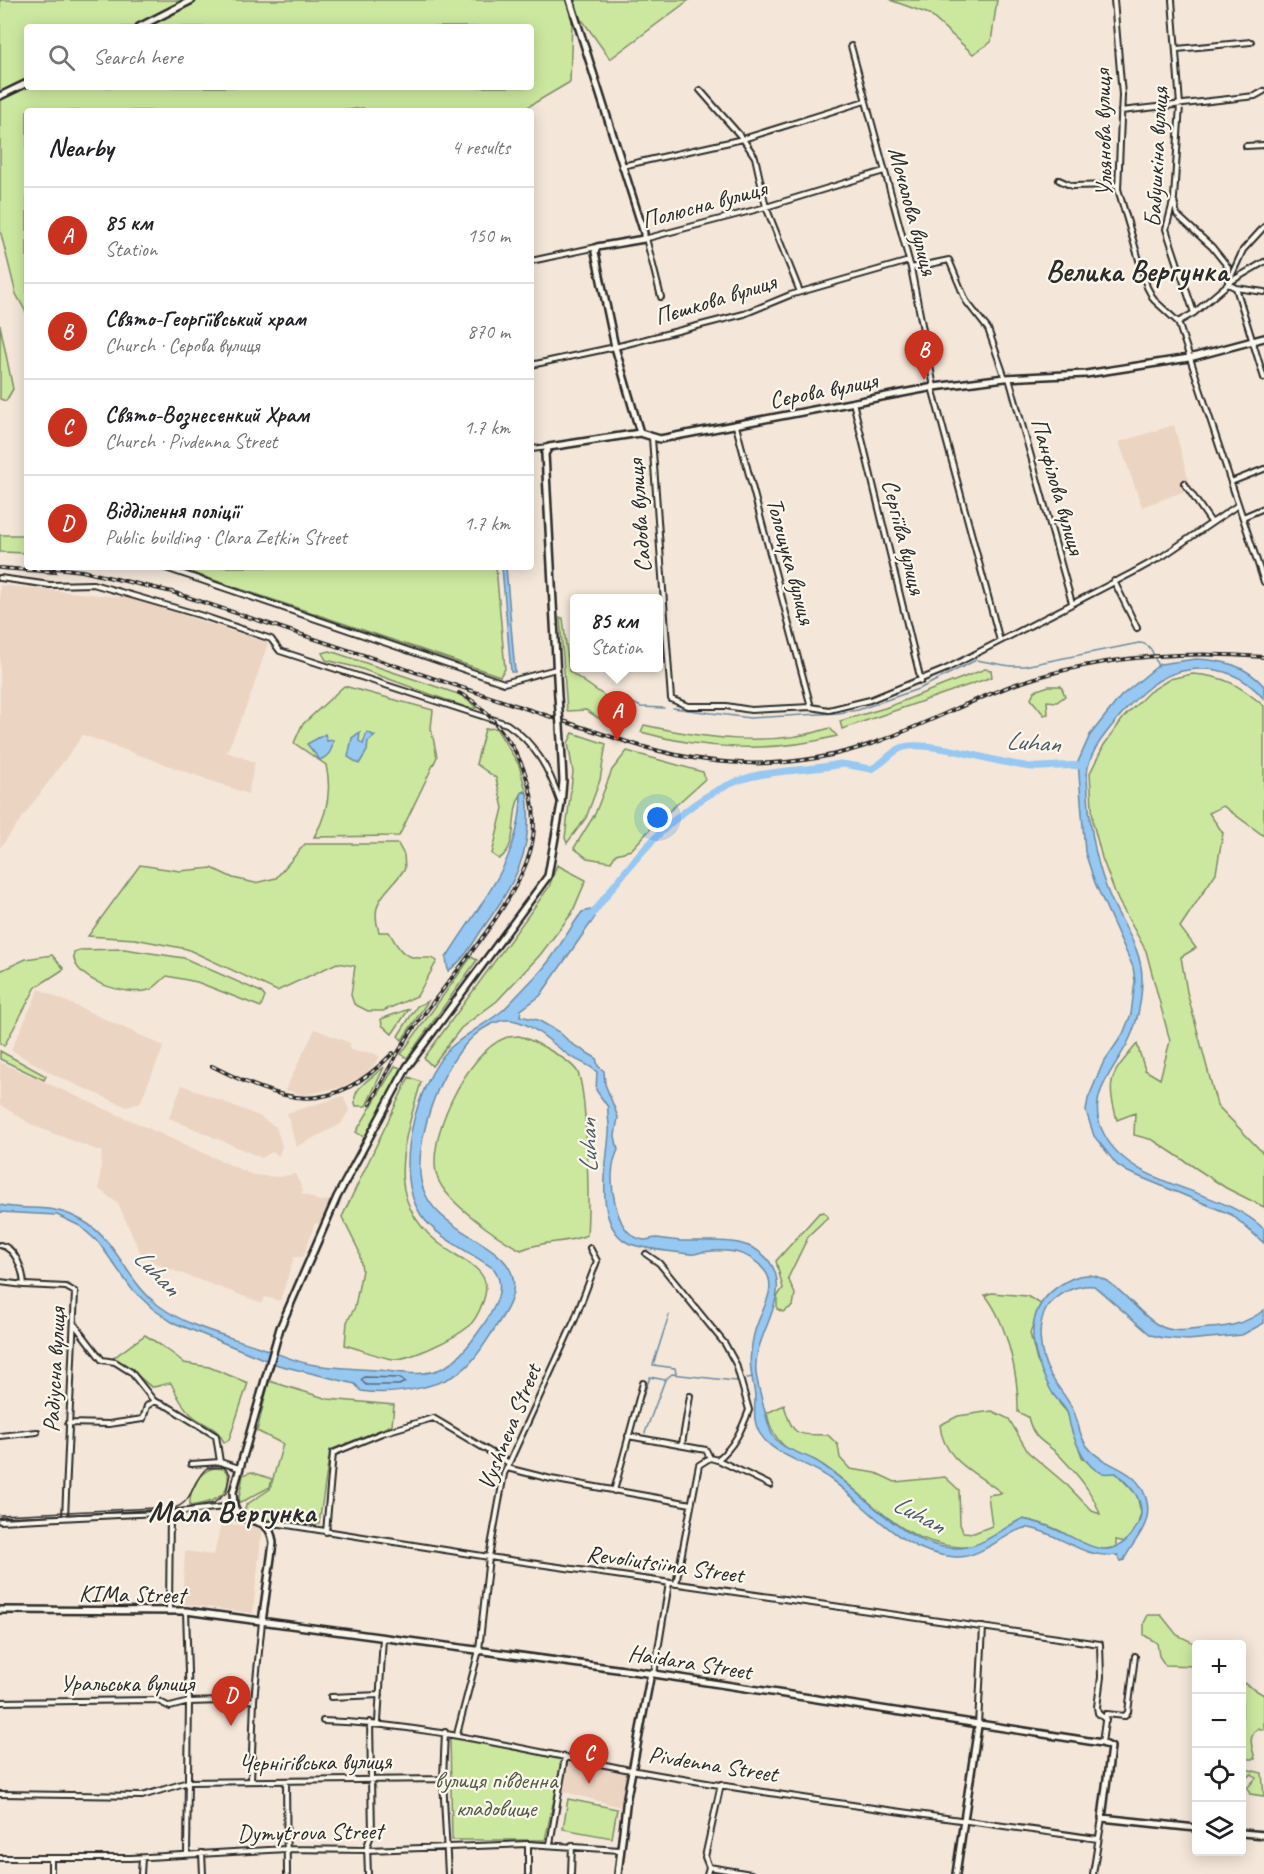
<!DOCTYPE html>
<meta charset="utf-8">
<style>
:root{--surface:#fff;--page:#f6f6f6;--text:#202124;--muted:#757577;--line:#e0e0e0;--accent:#c8321e}
body{margin:0;font-family:Caveat,sans-serif;background:var(--page);color:var(--text)}
.controls{position:absolute;right:18px;bottom:18px;display:grid;overflow:hidden;border-radius:6px;box-shadow:0 3px 15px #0003}
.controls button{width:54px;height:54px;display:grid;place-items:center;padding:0;border:0;border-bottom:2px solid var(--line);background:var(--surface);color:var(--text);font:30px sans-serif}
.you{position:absolute;left:658px;top:818px;width:21px;height:21px;margin:-15px;border:4px solid #fff;border-radius:50%;background:#1a73e8;box-shadow:0 0 0 9px #1a73e833}
.badge{display:grid;place-items:center;width:39px;height:39px;border-radius:50%;background:var(--accent);color:#fff;font-size:20px;font-weight:700}
.pin{position:absolute;translate:-50% -50px;filter:drop-shadow(0 2px 3px #0008)}
.pin::after{content:'';position:absolute;top:32px;width:21px;height:18px;background:inherit;clip-path:polygon(0 0,100% 0,50% 100%)}
.popup{position:absolute;left:570px;top:594px;width:93px;height:78px;box-sizing:border-box;display:grid;place-content:center;border-radius:6px;background:var(--surface);filter:drop-shadow(0 2px 4px #0005);font-size:20px;white-space:nowrap;color:var(--muted)}
.popup b{font-size:22px;color:var(--text)}
.popup::after{content:'';position:absolute;left:50%;top:100%;margin-left:-12px;border:12px solid transparent;border-top-color:var(--surface)}
.list{margin:0;padding:0;list-style:none}
h2{display:flex;justify-content:space-between;align-items:center;height:78px;margin:0;padding:0 24px;font-size:26px}
h2 small{font-size:20px;font-weight:400;color:var(--muted)}
.list li{display:grid;grid-template-columns:39px 1fr auto;gap:18px;align-items:center;box-sizing:border-box;height:96px;padding:0 24px;border-top:2px solid var(--line)}
.list b{display:block;font-size:22px;white-space:nowrap}
.list p{margin:0;font-size:20px;white-space:nowrap;color:var(--muted)}
.list em{font-size:20px;font-style:normal;color:var(--muted)}
.icon{flex:none;width:33px;height:33px;fill:none;stroke:currentColor;stroke-width:2;stroke-linecap:round;stroke-linejoin:round}
.map{position:relative;flex:none;width:1264px;height:1874px;overflow:hidden}
.search{position:absolute;background:var(--surface);box-shadow:0 3px 15px #0003;left:24px;top:24px;width:510px;height:66px;display:flex;align-items:center;gap:15px;box-sizing:border-box;padding:0 21px;border-radius:6px;color:var(--muted);font-size:22px}
.panel{position:absolute;background:var(--surface);box-shadow:0 3px 15px #0003;left:24px;top:108px;width:510px;height:462px;border-radius:6px}
.map>svg:first-child{display:block}
</style>
<div class="map">
<svg width="1264" height="1874" viewBox="0 0 1264 1874">
<rect width="100%" height="100%" fill="#f4e7d9"/>
<filter id="ink" filterUnits="userSpaceOnUse"><feTurbulence type="fractalNoise" baseFrequency=".0167" numOctaves="2"/><feDisplacementMap in="SourceGraphic" scale="12" xChannelSelector="R" yChannelSelector="G"/><feConvolveMatrix kernelMatrix="1 2 1 2 8 2 1 2 1" color-interpolation-filters="sRGB"/></filter>
<g filter="url(#ink)">
<!-- built -->
<path fill="#ecd4c2" d="M1174 425 1191 489 1142 507 1119 442Z
M0 585 130 598 268 643 251 695 227 752 255 762 248 794 83 735 0 848Z
M39 989 164 1046 140 1103 127 1107 56 1076 11 1050Z
M315 1029 350 1043V1050L374 1053 380 1057 366 1074 342 1087 304 1095 285 1090Z
M0 1062 253 1175 279 1177 295 1174 303 1190 301 1193 320 1201 330 1200 331 1202 320 1224 315 1223 303 1257H294L280 1301 265 1297 262 1303 161 1266 141 1254 118 1204 99 1189 102 1152 34 1126 0 1105Z
M182 1085 259 1116 276 1127 282 1146 279 1156 272 1152 262 1158 169 1118Z
M343 1096 349 1110 341 1124 296 1147 287 1113Z
M221 1523 262 1528 253 1613 182 1604 185 1551 214 1555Z
M567 1762 628 1772 621 1807 561 1791Z"/>
<!-- green -->
<path fill="#cce89f" stroke="#7c8a65" stroke-width="1.5" fill-rule="evenodd" d="M0 0H689L610 59 583 21H572L570 82 521 111H366L363 108 342 111H27V314L16 294 0 230ZM27 27H531V87H27Z
M890 0H997L991 42 973 54 929 14Z
M0 325 13 389 6 401 0 399Z
M0 535H27V553L0 552Z
M175 567H496L505 669 500 676Z
M560 618H563L569 671 619 706 618 720 603 721 586 710 567 711Z
M330 651 461 695 477 708H468L359 668 326 660 322 653Z
M985 669 991 670 992 677 842 729 840 721 885 708Z
M1192 674C1225 676 1239 685 1264 706V836L1223 806 1209 813 1223 833 1216 873 1180 927 1196 948 1181 957 1187 992 1217 1105 1264 1154V1207L1226 1188 1153 1140 1134 1135 1135 1113 1117 1120C1106 1079 1110 1076 1137 1044L1145 1070 1160 1079 1170 1041 1146 951 1118 900 1102 858 1093 823 1090 773 1104 745 1124 717 1149 692 1170 679Z
M344 686 433 710 431 728 437 757 399 836 314 837C327 815 332 791 326 765L294 743 302 725Z
M1049 686H1061L1065 696 1057 702 1047 701 1048 714 1044 715 1031 699 1034 691Z
M644 725C703 738 771 748 830 728L837 736C773 753 704 750 641 732Z
M496 728 519 765 527 794 524 791C507 808 522 844 499 859L492 854 503 808 496 778 476 764 485 729Z
M573 733 606 744 600 780 586 818 567 843 565 838 573 772 568 743Z
M627 751 703 772 705 779 656 823 631 850 616 854 611 862 587 858 574 848 595 814 612 770Z
M305 844H398L404 855 405 868C390 892 368 898 379 932H389C398 948 403 959 423 958 430 958 431 957 437 961L417 996 383 1011H368L354 1004 351 995 355 966 337 963 277 991 187 949 135 939 88 936 140 865 180 871 212 868 233 878 255 883 276 878Z
M557 865 586 880 572 913 540 955 497 1001 461 1028 432 1066 424 1058 549 887Z
M124 949 184 958 261 992 265 997 261 1007 197 982 167 976C161 980 156 988 149 990 128 997 69 980 74 952L80 950Z
M52 955 64 969 36 987 4 1046 0 1043V971L26 959Z
M471 957 477 960 407 1058 401 1054Z
M428 1001 402 1040 398 1036 417 1006Z
M409 1009 392 1034 382 1025 381 1019Z
M519 1036C533 1040 569 1059 577 1071 588 1089 589 1209 587 1235 566 1244 544 1240 521 1250 498 1238 447 1203 438 1179 423 1142 468 1051 505 1038 509 1036 515 1037 519 1036Z
M0 1051 46 1076 44 1080 0 1059Z
M395 1066 403 1069 365 1138 356 1132Z
M384 1067 366 1106H356C349 1089 373 1077 384 1067Z
M409 1077 421 1082C402 1148 381 1205 448 1250 460 1258 481 1267 485 1282 489 1294 477 1319 468 1327 455 1338 410 1360 393 1359 378 1357 360 1349 345 1345L347 1322 355 1307 362 1270 359 1251 342 1217Z
M824 1212 828 1217 809 1235 788 1278 795 1294 793 1306 783 1312 777 1309V1297L783 1288 776 1261 819 1213Z
M992 1293 1027 1296 1041 1304 1030 1333 1037 1361 1060 1404 1067 1412 1082 1457 1096 1470 1116 1473 1137 1495 1141 1513 1137 1527 1125 1542 1116 1540V1547C1095 1555 1076 1539 1058 1530 1047 1525 1034 1521 1022 1519 1002 1528 984 1549 960 1547 897 1544 866 1491 816 1461 806 1455 791 1454 783 1445 774 1436 769 1426 767 1413L784 1405C794 1438 795 1434 828 1435L838 1445 840 1458 850 1469 876 1473 895 1482 945 1477 959 1490 960 1524 963 1532 974 1533 992 1526 988 1495 1002 1493C977 1473 943 1461 940 1425L958 1416 992 1411 1009 1419 1028 1452 1067 1485 1092 1511 1100 1514C1092 1491 1077 1474 1060 1456 1044 1440 1034 1442 1028 1417L1018 1412C1019 1377 1007 1322 985 1295Z
M145 1335C153 1340 180 1358 184 1363L209 1367 248 1383 229 1440 224 1443C219 1430 211 1427 200 1421 186 1413 178 1398 171 1383 165 1383 158 1387 152 1387 147 1386 129 1363 112 1359Z
M269 1381 328 1399 394 1405 392 1425 330 1450 319 1524 263 1519 244 1514 246 1505 270 1489 283 1444 257 1431Z
M214 1468 224 1469 228 1474C231 1499 209 1503 190 1506 189 1491 198 1471 214 1468Z
M251 1472 272 1479 270 1487 238 1504 243 1475Z
M1148 1615H1161L1177 1635 1192 1642 1196 1648V1666L1165 1665 1159 1656 1157 1643 1144 1635V1623Z
M1242 1682 1264 1695V1730L1258 1728C1247 1738 1252 1746 1255 1759H1242Z
M450 1738 563 1759 545 1840H452Z
M1242 1768 1262 1773 1264 1796 1250 1794 1247 1788 1256 1778 1252 1774 1242 1780Z
M568 1799 617 1809 612 1838 563 1829Z"/>
<!-- water -->
<path fill="#96c8f2" stroke="#6b89a2" stroke-width="1.5" d="M502 567H506L515 672H511Z
M1196 659C1224 660 1245 665 1264 686V699C1244 675 1220 666 1188 670 1160 673 1137 696 1119 717 1107 732 1093 747 1088 767 1086 775 1088 785 1088 794 1090 831 1096 865 1111 899 1122 924 1142 949 1142 978 1142 999 1138 1021 1129 1040 1114 1072 1084 1096 1104 1134 1132 1189 1221 1187 1264 1229V1243L1232 1215 1128 1172 1117 1165 1094 1136 1086 1111 1088 1099 1103 1063 1123 1034 1131 1014 1135 981 1133 967 1095 883 1085 852 1078 762 1090 735 1121 696 1160 664Z
M360 732 359 741 363 744 367 732 375 736 368 742 367 751 359 764 348 757 352 738Z
M325 734 327 741 333 740C332 751 329 756 320 760L307 744Z
M524 791 527 794C534 853 514 884 481 931 472 945 462 962 448 971L446 958C479 904 521 861 521 794Z
M590 910 595 917 540 996 521 1010 520 1016 538 1020 559 1032 572 1044 596 1058 598 1066 604 1071 605 1084 618 1117 615 1136 618 1150C610 1166 611 1187 615 1203 619 1219 625 1237 644 1240 649 1240 652 1238 657 1238 666 1239 675 1241 684 1241 713 1242 749 1235 769 1261 795 1296 752 1335 756 1372 756 1379 769 1429 772 1434 782 1452 806 1453 821 1464 862 1490 906 1549 956 1548 983 1548 1000 1529 1022 1519 1033 1521 1046 1525 1057 1530 1082 1541 1108 1564 1131 1535 1134 1530 1139 1525 1140 1519 1145 1499 1130 1486 1116 1473 1111 1473 1107 1474 1102 1473 1086 1469 1074 1440 1070 1425 1069 1421 1069 1416 1067 1412 1063 1405 1057 1400 1053 1394 1028 1350 1018 1303 1073 1278 1109 1262 1132 1312 1160 1326 1176 1334 1192 1329 1209 1328 1230 1327 1247 1323 1264 1310V1323L1242 1335 1188 1340 1163 1338 1151 1335 1094 1286C1078 1284 1061 1292 1050 1304 1034 1321 1040 1356 1050 1374 1057 1387 1068 1398 1074 1412 1079 1424 1079 1436 1087 1446 1104 1469 1136 1465 1146 1498 1154 1524 1134 1539 1124 1560L1120 1561 1118 1555C1080 1559 1063 1534 1029 1528 1015 1525 982 1559 955 1557 899 1554 866 1502 823 1474 801 1460 759 1451 755 1420 754 1412 755 1405 755 1397 754 1381 748 1369 751 1352 752 1343 754 1331 758 1322 764 1306 777 1287 765 1271 749 1250 727 1249 703 1252 700 1252 694 1255 690 1254 675 1252 641 1249 628 1243 593 1224 607 1164 609 1133 610 1123 607 1116 608 1107L596 1090 597 1072C589 1064 579 1062 570 1056 552 1045 526 1014 500 1021 449 1035 417 1127 420 1174 425 1231 499 1237 512 1274 518 1292 507 1310 497 1325 489 1337 481 1351 471 1362 449 1388 392 1396 361 1391L355 1384 278 1365 172 1322 153 1309 131 1288 99 1243 80 1226 57 1215 0 1212V1205C33 1212 50 1202 83 1221 117 1240 127 1282 158 1305 187 1327 225 1335 259 1347 278 1353 294 1362 315 1365 336 1368 357 1369 378 1370 400 1372 424 1378 445 1367 456 1361 464 1351 471 1342 485 1323 511 1292 494 1269 470 1251 439 1240 421 1215 392 1172 416 1083 450 1048 465 1034 486 1024 502 1011 513 1001 523 989 534 978 554 959 566 933 582 912Z"/>
<g fill="none" stroke-linecap="round" stroke-linejoin="round">
<!-- shore -->
<path stroke="#566a7b" stroke-width="1.5" d="M364 1377 399 1378 405 1382 399 1385H366L361 1380Z"/>
<!-- stream -->
<path stroke="#6b89a2" stroke-width="1.5" d="M627 700 641 707 664 708
M673 708 750 718 838 713 858 710 921 688 976 660 1010 666H1024L1139 643C1152 643 1154 656 1158 667
M669 1315 653 1365 675 1368 676 1373
M643 1397 650 1377 665 1380
M645 1433 665 1380 672 1374 735 1381 752 1377"/>
<!-- river -->
<path stroke="#96c8f2" stroke-width="7" d="M588 920C630 864 679 797 750 777 779 769 810 771 840 764 847 764 869 769 871 769 886 763 893 747 910 746 947 744 994 763 1032 767 1049 768 1066 764 1083 766"/>
<!-- street casing -->
<g stroke="#2b2b2b" stroke-width="8">
<path id="street" d="M1114 0 1122 95 1118 189 1147 287 1154 300 1178 322
M1172 0 1180 105 1174 198 1166 229 1194 313
M851 46 911 268 934 387
M1177 49 1251 42
M700 90 743 139 755 157 766 207 800 292
M1121 111 1255 96 1264 91
M1246 146 1264 145
M622 166 743 139 865 101
M1059 180 1072 186 1118 185
M1174 201 1177 215 1212 247 1228 267V284
M646 238 661 297
M644 239 766 207 884 171
M531 261 597 247
M911 268 949 260 966 301 988 329 1005 378
M1229 281 1243 250 1264 227
M1228 283 1264 262
M1236 288 1264 378
M1264 292 1236 288 1228 284 1194 313 1178 322 1264 582
M531 365 615 347 744 314 790 295 909 261
M1009 378 1072 603
M932 387 1000 641
M853 402 921 681
M736 426 811 707
M652 438 671 699 688 706H726L751 710 811 707 829 710 870 700 946 669 1132 573 1163 556 1238 505
M531 449 549 447
M1231 482 1264 469
M1184 483 1211 522
M1243 517 1264 508
M163 567 504 683 556 669
M0 578 50 585 93 584 203 616 271 639 280 651 507 724C535 743 549 769 560 801
M1114 581 1137 628
M0 1245C16 1248 23 1270 24 1285L66 1287 75 1292 65 1517
M646 1254 659 1263 725 1344 736 1364 749 1410C742 1429 734 1447 717 1460L710 1458 699 1465 676 1584
M0 1282 24 1285
M75 1325 102 1360 115 1362 131 1372 154 1401 169 1407 216 1436 220 1462
M68 1423 109 1424 143 1419 147 1406 154 1401
M0 1436 37 1432
M628 1436 706 1450 710 1458
M682 1444 690 1396
M718 1460 770 1485
M191 1464 220 1462 239 1468
M507 1468 551 1479 691 1504
M614 1491 643 1383
M0 1521 178 1512 234 1506
M266 1524H281L489 1557 1100 1644 1101 1677 1097 1707 1098 1713 1106 1720
M326 1532 333 1453 382 1433 433 1418 509 1463
M169 1610 170 1512
M186 1611 189 1702 187 1854
M654 1674 669 1583
M331 1697 380 1695
M0 1702 156 1700 170 1707 189 1702 254 1700
M323 1721C430 1724 527 1751 631 1770 786 1798 943 1817 1098 1839
M378 1722 383 1637
M978 1725 983 1627
M445 1732 443 1779 448 1874
M457 1734 479 1650 489 1557 504 1474 575 1319 597 1261 590 1248
M1102 1743 1106 1714 1125 1716 1128 1712 1135 1656
M251 1780 254 1700 262 1622
M286 1781 287 1874
M0 1794 142 1796 188 1782 443 1779
M550 1844 565 1757
M202 1853 203 1874
M0 1858H131L286 1849 367 1850 528 1844 620 1850
M709 1867 751 1874
M51 1874V1858
M141 1874 142 1858
M368 1874 367 1846 372 1833 370 1722
M528 1874V1844
M571 1874 572 1845
M707 1874 709 1867 705 1857 721 1784
M1093 1874 1102 1818"/>
</g>
<!-- secondary casing -->
<g stroke="#2b2b2b" stroke-width="10">
<path id="secondary" d="M570 0 644 233V239L597 247 595 252 615 347 640 433
M139 27 192 0
M0 96 27 83
M558 696 545 454 549 447 640 433 660 439 934 387 1005 378 1086 374 1189 358 1264 338
M0 1610 186 1611 654 1674 1102 1743 1111 1747 1102 1818 1196 1828
M262 1622 273 1543C271 1522 258 1522 239 1517L234 1506 233 1492 280 1328 337 1197 407 1067 548 876 561 804 563 781 561 741
M1242 1833 1264 1835
M618 1874 627 1797 651 1673
M956 1874 978 1726"/>
</g>
<!-- street -->
<use href="#street" stroke="#fbf7ec" stroke-width="4"/>
<!-- secondary -->
<use href="#secondary" stroke="#fbf7ec" stroke-width="5"/>
<!-- tram -->
<path stroke="#2b2b2b" stroke-width="1.5" d="M0 1515 177 1507C194 1500 193 1478 207 1468L224 1467 230 1474 226 1493 214 1503 169 1511 0 1517"/>
<!-- rail casing -->
<g stroke="#2b2b2b" stroke-width="4">
<path id="rail" d="M47 567 82 571 172 592 627 742C713 769 792 772 877 742 924 725 969 701 1016 684 1095 657 1181 650 1264 657
M0 568 55 572
M212 1066C286 1103 328 1118 393 1053
M370 1104C384 1079 396 1053 413 1029 447 981 514 907 530 852 540 817 530 773 510 743 497 724 481 703 459 693"/>
</g>
<!-- rail -->
<use href="#rail" stroke="#fbf7ec" stroke-width="1.5" stroke-dasharray="4.5" stroke-linecap="butt"/>
<!-- secondary-bridge casing -->
<g stroke="#2b2b2b" stroke-width="10" stroke-linecap="butt">
<path id="secondary-bridge" d="M558 696 561 741"/>
</g>
<!-- secondary-bridge -->
<use href="#secondary-bridge" stroke="#fbf7ec" stroke-width="5"/>
</g>
</g>
<g text-anchor="middle" dominant-baseline="central" stroke-width="4.5" stroke-linejoin="round" paint-order="stroke">
<!-- street labels -->
<g font-size="24" fill="#2b2b2b" stroke="#fbf7ec">
<text transform="translate(1103 133) rotate(-91)">Ульянова вулиця</text>
<text transform="translate(1156 157) rotate(-87)">Бабушкіна вулиця</text>
<text transform="translate(704 204) rotate(-15)">Полюсна вулиця</text>
<text transform="translate(913 211) rotate(75)">Мочалова вулиця</text>
<text transform="translate(715 299) rotate(-17)">Пєшкова вулиця</text>
<text transform="translate(823 390) rotate(-11)">Сєрова вулиця</text>
<text transform="translate(1058 486) rotate(74)">Панфілова вулиця</text>
<text transform="translate(639 516) rotate(-94)">Садова вулиця</text>
<text transform="translate(904 537) rotate(76)">Сергіїва вулиця</text>
<text transform="translate(791 561) rotate(75)">Толощука вулиця</text>
<text transform="translate(54 1370) rotate(-87)">Радіусна вулиця</text>
<text transform="translate(509 1427) rotate(-68)">Vyshneva Street</text>
<text transform="translate(665 1564) rotate(8)">Revoliutsiina Street</text>
<text transform="translate(132 1594) rotate(1)">KIMa Street</text>
<text transform="translate(690 1662) rotate(9)">Haidara Street</text>
<text x="127" y="1683">Уральська вулиця</text>
<text transform="translate(315 1762) rotate(-1)">Чернігівська вулиця</text>
<text transform="translate(713 1764) rotate(9)">Pivdenna Street</text>
<text transform="translate(310 1832) rotate(-1)">Dymytrova Street</text>
</g>
<!-- park labels -->
<g font-size="24" fill="#535a48" stroke="#fbf7ec">
<text x="496" y="1780">вулиця південна<tspan x="496" dy="28">кладовище</tspan></text>
</g>
<!-- water labels -->
<g font-size="26" font-style="italic" fill="#4b5a67" stroke="#fbf7ec">
<text transform="translate(1033 742) rotate(4)">Luhan</text>
<text transform="translate(588 1146) rotate(-91)">Luhan</text>
<text transform="translate(157 1272) rotate(46)">Luhan</text>
<text transform="translate(919 1514) rotate(28)">Luhan</text>
</g>
<!-- district labels -->
<g font-size="30" font-weight="bold" fill="#2b2b2b" stroke="#fbf7ec">
<text x="1137" y="271">Велика Вергунка</text>
<text x="232" y="1512">Мала Вергунка</text>
</g>
</g>
</svg>
<div class="controls">
<button>+</button>
<button>−</button>
<button><svg class="icon" aria-label="locate" viewBox="0 0 24 24"><circle cx="12" cy="12" r="6"/><path d="M12 2v4M12 18v4M2 12h4M18 12h4"/></svg></button>
<button><svg class="icon" aria-label="layers" viewBox="0 0 24 24"><path d="M12 4l9 5-9 5-9-5zM3 14l9 5 9-5"/></svg></button>
</div>
<div class="you"></div>
<div class="pin badge" style="left:617px;top:741px">A</div>
<div class="popup"><b>85 км</b>Station</div>
<div class="pin badge" style="left:924px;top:380px">B</div>
<div class="pin badge" style="left:589px;top:1784px">C</div>
<div class="pin badge" style="left:231px;top:1726px">D</div>
<div class="search"><svg class="icon" aria-label="search" viewBox="0 0 24 24"><circle cx="10" cy="10" r="6"/><path d="M15 15l6 6"/></svg>Search here</div>
<section class="panel">
<h2>Nearby<small>4 results</small></h2>
<ul class="list">
<li><span class="badge">A</span><div><b>85 км</b><p>Station</p></div><em>150 m</em></li>
<li><span class="badge">B</span><div><b>Свято-Георгіївський храм</b><p>Church · Сєрова вулиця</p></div><em>870 m</em></li>
<li><span class="badge">C</span><div><b>Свято-Вознесенкий Храм</b><p>Church · Pivdenna Street</p></div><em>1.7 km</em></li>
<li><span class="badge">D</span><div><b>Відділення поліції</b><p>Public building · Clara Zetkin Street</p></div><em>1.7 km</em></li>
</ul>
</section>
</div>
